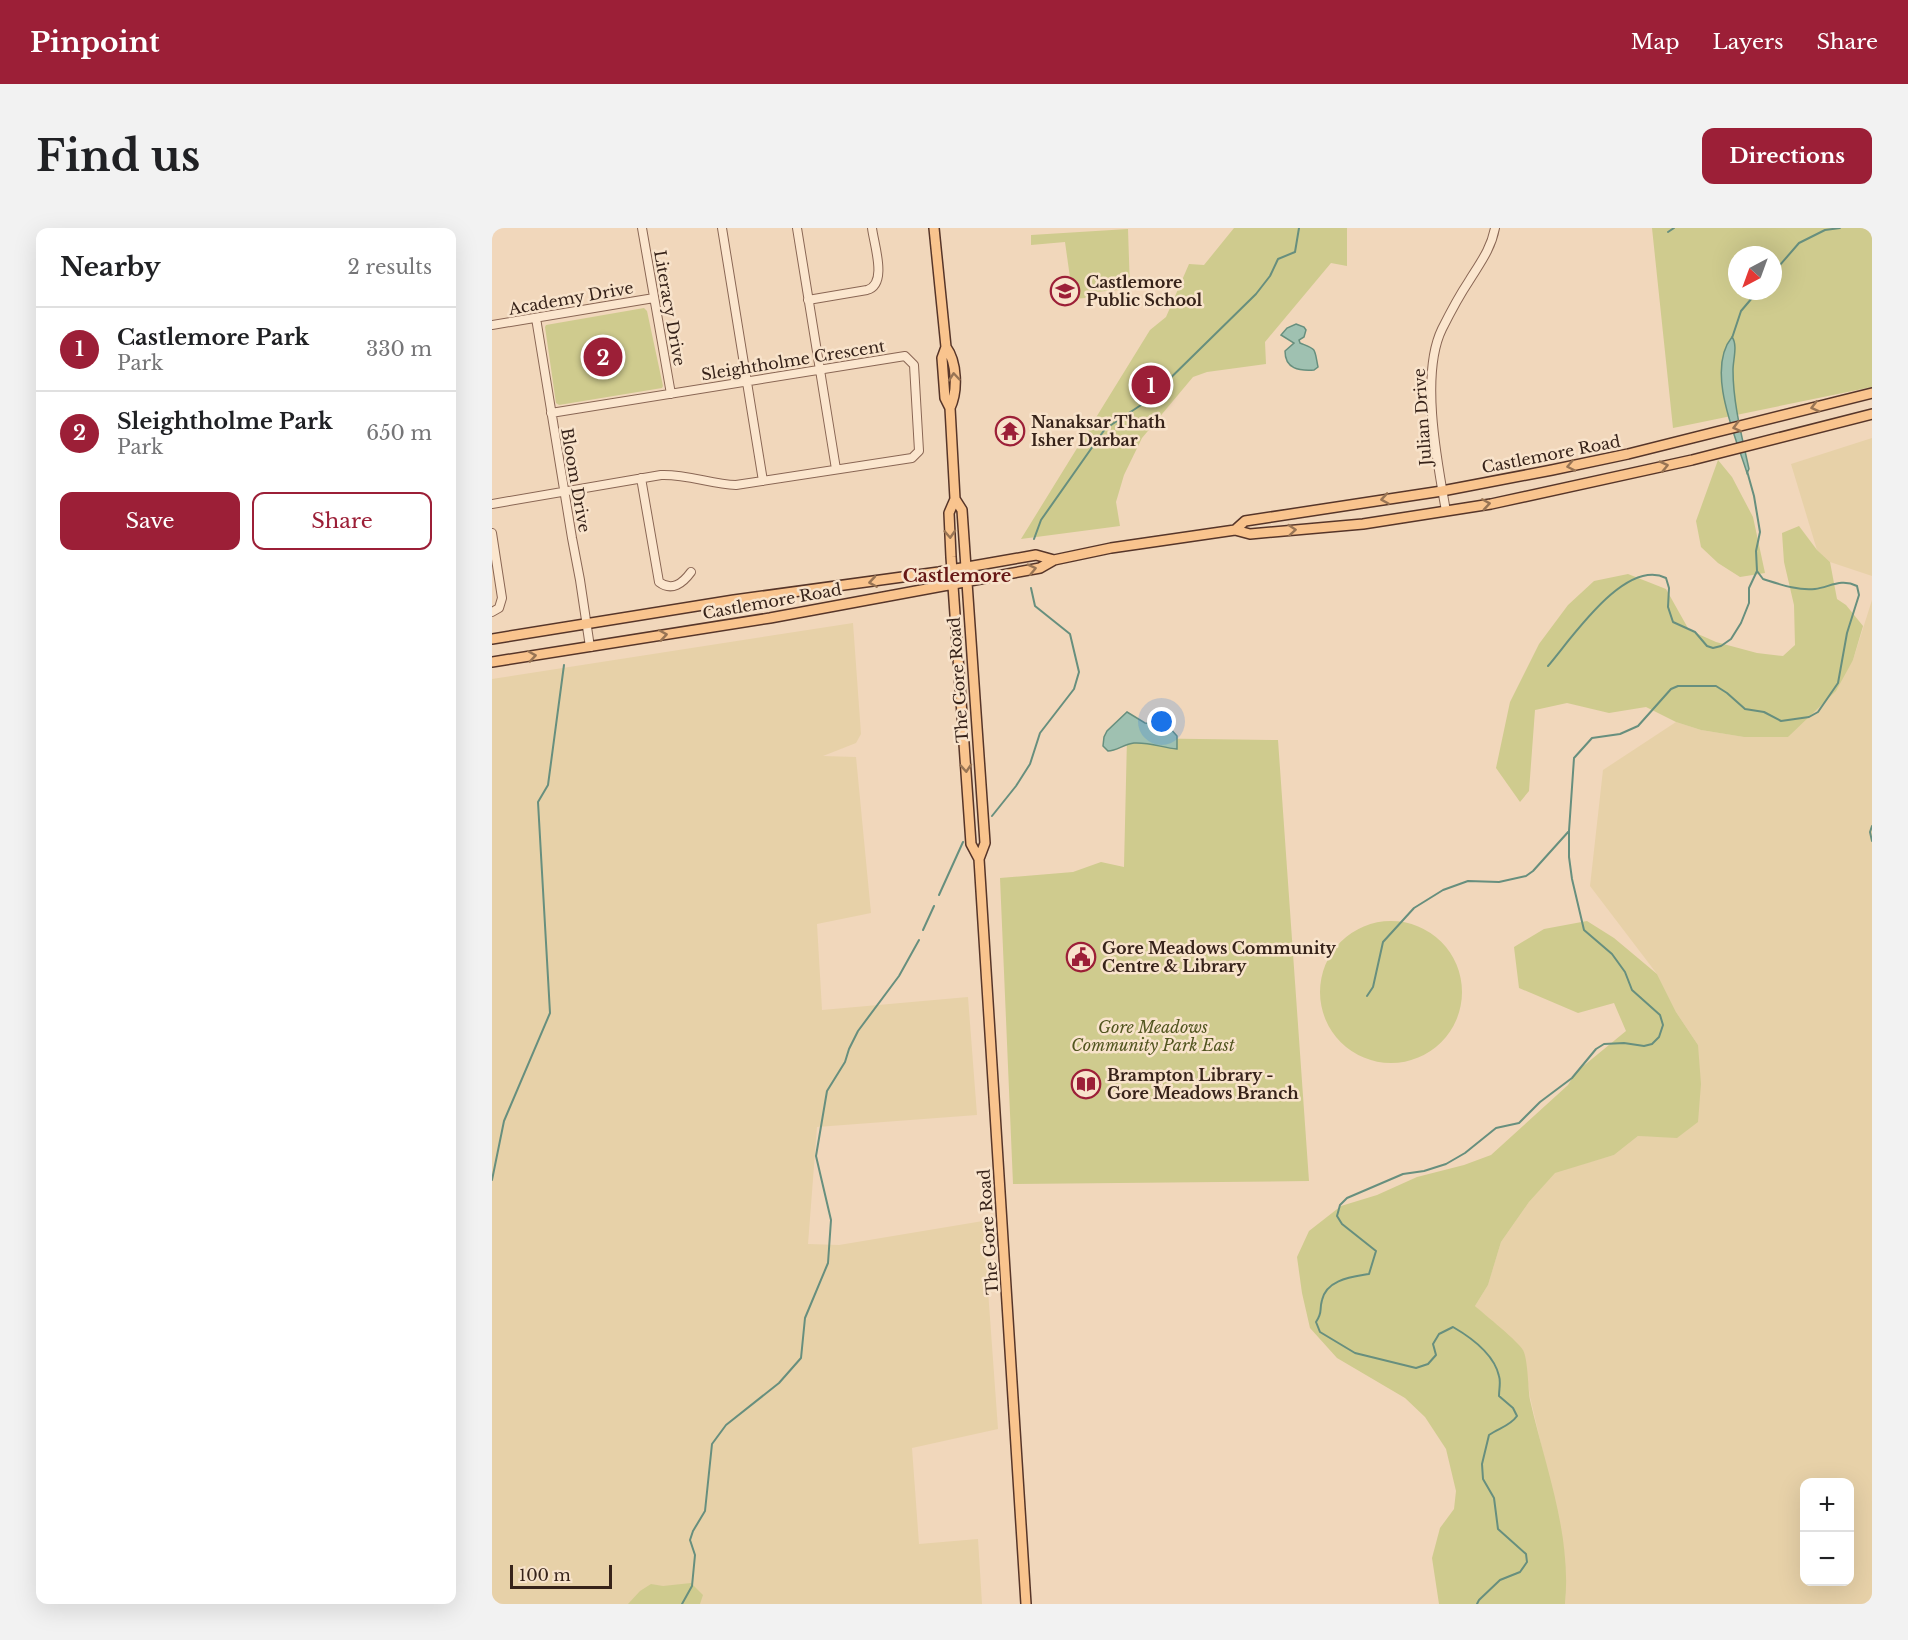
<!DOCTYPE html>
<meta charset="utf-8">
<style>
:root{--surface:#fff;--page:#f2f2f2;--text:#202124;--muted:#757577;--line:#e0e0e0;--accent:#9c1f37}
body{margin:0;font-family:"Libre Baskerville",serif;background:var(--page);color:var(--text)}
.controls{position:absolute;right:18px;bottom:18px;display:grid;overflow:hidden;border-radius:12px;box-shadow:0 6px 24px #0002}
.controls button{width:54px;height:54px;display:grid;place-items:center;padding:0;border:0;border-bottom:2px solid var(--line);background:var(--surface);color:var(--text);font:30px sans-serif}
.compass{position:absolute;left:1236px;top:18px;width:54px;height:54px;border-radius:50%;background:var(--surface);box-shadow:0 6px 24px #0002;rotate:221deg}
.scale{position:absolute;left:18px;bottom:15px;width:102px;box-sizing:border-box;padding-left:6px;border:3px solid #37231a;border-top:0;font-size:16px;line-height:21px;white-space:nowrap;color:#37231a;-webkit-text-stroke:4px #f8e3cb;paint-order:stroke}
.you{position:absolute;left:670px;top:494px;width:21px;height:21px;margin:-15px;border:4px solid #fff;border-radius:50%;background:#1a73e8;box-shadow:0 0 0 9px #1a73e833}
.badge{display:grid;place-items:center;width:39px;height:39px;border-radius:50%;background:var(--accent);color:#fff;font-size:20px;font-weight:700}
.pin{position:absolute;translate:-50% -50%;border:3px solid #fff;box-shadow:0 2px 6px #0006}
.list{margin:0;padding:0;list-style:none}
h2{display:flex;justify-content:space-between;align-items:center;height:78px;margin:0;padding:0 24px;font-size:26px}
h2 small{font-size:20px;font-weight:400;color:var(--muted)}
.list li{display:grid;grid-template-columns:39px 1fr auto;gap:18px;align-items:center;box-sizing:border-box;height:84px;padding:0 24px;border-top:2px solid var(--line)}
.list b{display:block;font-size:22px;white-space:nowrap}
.list p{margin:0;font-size:20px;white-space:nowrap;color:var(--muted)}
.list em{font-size:20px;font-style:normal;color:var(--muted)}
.actions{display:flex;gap:12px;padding:18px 24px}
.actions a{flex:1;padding:14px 0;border:2px solid var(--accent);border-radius:12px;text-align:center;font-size:21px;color:var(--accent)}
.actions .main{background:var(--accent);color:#fff}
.map{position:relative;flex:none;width:1380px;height:1376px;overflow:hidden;border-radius:12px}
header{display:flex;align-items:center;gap:36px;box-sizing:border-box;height:84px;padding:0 30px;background:var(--accent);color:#fff}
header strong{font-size:28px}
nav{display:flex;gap:33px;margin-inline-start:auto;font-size:21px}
.intro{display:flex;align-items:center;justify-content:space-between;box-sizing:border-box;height:144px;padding:0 36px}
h1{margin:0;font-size:42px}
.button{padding:15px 27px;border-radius:12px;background:var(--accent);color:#fff;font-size:21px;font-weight:700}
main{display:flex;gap:36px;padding:0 36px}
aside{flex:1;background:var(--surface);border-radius:12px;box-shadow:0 6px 24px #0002}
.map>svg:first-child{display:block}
</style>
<header>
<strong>Pinpoint</strong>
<nav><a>Map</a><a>Layers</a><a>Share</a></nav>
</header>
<div class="intro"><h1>Find us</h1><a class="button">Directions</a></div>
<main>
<aside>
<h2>Nearby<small>2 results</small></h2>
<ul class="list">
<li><span class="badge">1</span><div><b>Castlemore Park</b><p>Park</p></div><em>330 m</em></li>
<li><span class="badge">2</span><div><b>Sleightholme Park</b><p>Park</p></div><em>650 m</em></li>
</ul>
<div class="actions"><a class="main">Save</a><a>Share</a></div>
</aside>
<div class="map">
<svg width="1380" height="1376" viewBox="0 0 1380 1376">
<rect width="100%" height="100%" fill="#f1d7bb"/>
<!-- farmland -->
<path fill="#e7d1a8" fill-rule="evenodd" d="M1380 210V348L1338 334 1325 322 1299 236Z
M1380 372V1376H1073L1074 1362 1073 1328 1067 1293 1038 1169 1031 1122 983 1078 996 1057 1009 1014 1037 974 1063 944 1122 927 1146 908 1185 909 1206 817 1184 784 1165 746 1098 658 1111 542 1184 494 1209 502 1252 509H1296L1361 432ZM1312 1254H1358V1354H1312Z
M361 395 369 506 364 515 331 528 364 529 379 685 325 696 330 782 476 769 485 887 325 899 316 1016 347 1017 491 993 506 1201 420 1220 427 1316 486 1311 490 1376H0V451Z"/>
<!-- green -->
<path fill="#cfcb8e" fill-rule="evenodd" d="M742 0H855V38L839 35 773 114 774 136 715 144 701 149 650 210 632 247 624 274 628 298 529 311 658 102 674 89 697 36 712 37Z
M1160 0H1380V159L1181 200ZM1245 27H1281V63H1245Z
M636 1 638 61 603 64 593 70 581 71 573 14 539 17V7Z
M152 80 155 83 171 158 170 160 67 177 64 175 53 99 54 97Z
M1226 232 1240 249 1261 289 1273 345 1248 349 1226 335 1209 319 1204 293Z
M1307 298 1325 322 1338 334 1345 371 1354 377 1371 398 1361 432 1344 463 1296 509H1252L1209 502 1184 494 1154 479 1117 485 1075 475 1043 482 1037 563 1028 574 1004 540 1018 474 1047 416 1076 377 1102 353 1136 346 1174 361 1197 402 1224 414 1265 425 1291 428 1303 417 1302 377 1292 334 1290 305Z
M635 510 786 512 817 953 521 956 508 650 581 644 609 634 632 639Z
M1095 693 1122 710 1165 746 1184 784 1206 817 1209 856 1206 894 1185 910 1146 908 1122 927 1063 945 1037 974 1009 1014 996 1057 983 1078C992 1086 1027 1114 1031 1122 1036 1131 1036 1160 1038 1172 1053 1238 1080 1307 1073 1376H947L940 1330 948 1300 962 1281 964 1263 954 1221 933 1189 913 1170 845 1130 818 1100 810 1065 805 1029 817 1003 849 978 885 967 925 949 972 937 999 927 1076 857 1084 844 1134 803 1122 775 1086 785 1027 760 1022 719 1052 701Z
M828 764a71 71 0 1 1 142 0a71 71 0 1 1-142 0Z
M199 1355 211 1367 208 1376H136L148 1363 159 1356 171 1358Z"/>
<!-- water -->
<path fill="#9fc1b1" stroke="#678f7e" stroke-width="1.5" d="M804 96 812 99 814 102 812 109 807 112 808 115C825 122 822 119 826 139L822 142C807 143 793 141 793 123L802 115 789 107 795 100Z
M1240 109C1246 117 1241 132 1241 142 1241 175 1250 209 1257 241L1255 245C1244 209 1213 142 1240 109Z
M635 484 653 495 676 498 685 508V521C671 520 658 514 642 515 632 516 625 523 616 523L611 518 612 509 615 503Z"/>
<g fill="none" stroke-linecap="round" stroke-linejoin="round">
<!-- stream -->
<path stroke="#678f7e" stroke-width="2" d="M1176 4 1182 0
M1281 45 1307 15 1333 2 1348 0
M1240 110 1249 83 1266 63
M542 311 549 292 613 201 655 173 764 66 778 48 786 31 803 24 807 0
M1056 438C1080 410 1133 330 1174 350L1177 360 1176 379 1181 394 1203 404 1215 418 1221 420 1229 418 1239 411 1249 395 1257 375V360L1265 343 1264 323 1268 304 1262 268 1255 243
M500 588 524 558 538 536 548 505 582 461 587 444 578 406 543 378 539 360
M1380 598 1378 604 1380 613
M447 667 471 614
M431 702 442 678
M875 768 881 759 891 714 922 680 951 662 976 653 1007 654 1034 648 1041 643 1077 603
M0 952 12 893 58 785 46 574 56 557 72 437
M190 1376 200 1358 203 1327 198 1312 201 1303 213 1283 220 1216 234 1197 287 1155 309 1130 313 1090 336 1035 339 992 324 928 335 863 353 834 357 821 366 803 407 748 427 712
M985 1376 987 1372 1008 1352 1028 1344 1035 1334 1034 1326 1006 1301 1002 1270 991 1251 990 1236 997 1207C1007 1200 1018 1198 1025 1188L1021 1180 1007 1168C1007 1161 1009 1154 1007 1148 1002 1126 980 1110 961 1099L947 1106 941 1116 944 1127 936 1136 924 1140 863 1125 828 1104 824 1094C831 1084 827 1083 830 1072 835 1051 860 1049 877 1046L884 1023 850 996 845 988 848 977 855 970 911 946 932 943 954 936 973 925 1004 900 1027 895 1048 874 1080 850 1104 821 1112 816 1132 815 1152 818 1160 816 1167 809 1171 797 1168 787 1140 762 1133 744 1120 726 1092 702 1080 651 1077 629V603L1082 530 1100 510 1128 506 1146 498 1179 461 1186 458H1224L1235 465 1253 481 1272 484 1289 493 1317 489 1326 484 1346 455 1355 405 1367 367 1365 358C1349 350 1338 359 1323 361 1306 363 1287 356 1271 351L1265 343"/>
<!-- minor casing -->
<g stroke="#896654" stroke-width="10">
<path id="minor" d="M150 0 179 166
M230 0 271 253
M305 0 344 241
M316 72 375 62C396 56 382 17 380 0
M44 90 80 310 88 352 98 419
M0 97 162 70
M149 250 167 354C180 364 191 355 199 344
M0 276 169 247C195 246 219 256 244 257L420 230 427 223 422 137 413 128 59 185
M954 283C945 233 928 146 950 101 958 85 967 68 977 53 988 35 999 21 1003 0
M0 305 10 370 7 380 0 384"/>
</g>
<!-- major casing -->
<g stroke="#563529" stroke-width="12">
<path id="major" d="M442 0 454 119 450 130 453 170 458 180 463 271 457 285 459 329 479 616 487 631 534 1376
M454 119C465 134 466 163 458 180
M463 271 470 282 493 615 487 631
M743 302 753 293 950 263 1060 242 1136 226 1380 165
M0 411 242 372 447 344 544 327 562 332
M0 434 278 390 548 340 562 332 619 320 743 302 758 306 871 296 999 276 1200 232 1380 186"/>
</g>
<!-- minor -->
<use href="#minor" stroke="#fbe6ce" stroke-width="8"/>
<!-- major -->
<use href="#major" stroke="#f9c48e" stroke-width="9"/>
</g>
<!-- one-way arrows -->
<defs><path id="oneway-chevron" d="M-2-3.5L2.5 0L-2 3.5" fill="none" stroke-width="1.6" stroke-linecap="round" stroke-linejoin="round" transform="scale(1.5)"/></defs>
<g stroke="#987454">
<use href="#oneway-chevron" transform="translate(462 149) rotate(-95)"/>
<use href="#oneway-chevron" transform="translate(1323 179) rotate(166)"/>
<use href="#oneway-chevron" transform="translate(1245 199) rotate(165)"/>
<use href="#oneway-chevron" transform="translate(1079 238) rotate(168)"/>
<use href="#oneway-chevron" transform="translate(1172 238) rotate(-13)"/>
<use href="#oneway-chevron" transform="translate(893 271) rotate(171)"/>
<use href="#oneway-chevron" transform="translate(994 276) rotate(-9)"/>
<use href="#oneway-chevron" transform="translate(800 302) rotate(-5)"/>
<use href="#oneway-chevron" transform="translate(458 306) rotate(87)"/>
<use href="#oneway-chevron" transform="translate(540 341) rotate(-13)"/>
<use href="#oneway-chevron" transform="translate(381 354) rotate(171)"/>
<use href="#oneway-chevron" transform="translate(171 407) rotate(-9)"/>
<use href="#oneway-chevron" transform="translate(40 428) rotate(-9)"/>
<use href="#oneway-chevron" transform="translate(474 540) rotate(86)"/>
</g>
<!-- icons -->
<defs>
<g id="school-ring" transform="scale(1.5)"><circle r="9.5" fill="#f8e3cb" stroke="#9c1f37" stroke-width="1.5"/><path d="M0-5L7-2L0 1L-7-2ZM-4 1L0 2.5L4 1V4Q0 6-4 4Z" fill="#9c1f37"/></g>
<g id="temple-ring" transform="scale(1.5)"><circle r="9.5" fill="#f8e3cb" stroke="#9c1f37" stroke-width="1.5"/><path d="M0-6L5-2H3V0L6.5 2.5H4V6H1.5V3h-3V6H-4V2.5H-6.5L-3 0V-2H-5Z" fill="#9c1f37"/></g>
<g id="civic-ring" transform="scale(1.5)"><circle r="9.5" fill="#f8e3cb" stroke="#9c1f37" stroke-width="1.5"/><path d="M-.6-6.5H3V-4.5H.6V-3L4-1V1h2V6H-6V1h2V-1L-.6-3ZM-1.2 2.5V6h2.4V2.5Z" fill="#9c1f37"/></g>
<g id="library-ring" transform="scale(1.5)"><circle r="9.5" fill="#f8e3cb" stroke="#9c1f37" stroke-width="1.5"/><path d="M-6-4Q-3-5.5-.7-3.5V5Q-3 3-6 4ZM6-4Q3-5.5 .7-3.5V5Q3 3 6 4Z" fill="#9c1f37"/></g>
</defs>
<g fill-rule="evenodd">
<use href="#school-ring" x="573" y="63"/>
<use href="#temple-ring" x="518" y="203"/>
<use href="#civic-ring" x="589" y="729"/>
<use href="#library-ring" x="594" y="856"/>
</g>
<g text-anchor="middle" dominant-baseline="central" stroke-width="5" stroke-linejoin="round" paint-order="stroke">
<!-- poi labels -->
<g font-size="16" font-weight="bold" fill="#37231a" stroke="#f8e3cb" text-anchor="start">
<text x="594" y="54">Castlemore<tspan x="594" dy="18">Public School</tspan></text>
<text x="539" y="194">Nanaksar Thath<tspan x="539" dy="18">Isher Darbar</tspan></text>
<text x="610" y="720">Gore Meadows Community<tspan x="610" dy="18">Centre &amp; Library</tspan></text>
<text x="615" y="847">Brampton Library -<tspan x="615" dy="18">Gore Meadows Branch</tspan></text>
</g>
<!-- street labels -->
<g font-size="16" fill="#37231a" stroke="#f8e3cb">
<text transform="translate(79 70) rotate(-10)">Academy Drive</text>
<text transform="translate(178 80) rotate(80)">Literacy Drive</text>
<text transform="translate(301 132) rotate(-9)">Sleightholme Crescent</text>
<text transform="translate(930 189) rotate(-94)">Julian Drive</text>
<text transform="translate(1059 226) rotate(-11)">Castlemore Road</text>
<text transform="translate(84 252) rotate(80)">Bloom Drive</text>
<text transform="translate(280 373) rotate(-10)">Castlemore Road</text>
<text transform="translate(466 452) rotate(-94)">The Gore Road</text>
<text transform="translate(496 1004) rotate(-94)">The Gore Road</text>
</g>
<!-- park labels -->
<g font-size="16" font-style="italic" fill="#51551f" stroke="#f8e3cb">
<text x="661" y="799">Gore Meadows<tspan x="661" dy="18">Community Park East</tspan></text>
</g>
<!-- neighbourhood labels -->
<g font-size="18" font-weight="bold" fill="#671816" stroke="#f8e3cb">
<text x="465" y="348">Castlemore</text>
</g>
</g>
</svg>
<div class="controls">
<button>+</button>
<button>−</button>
</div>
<svg class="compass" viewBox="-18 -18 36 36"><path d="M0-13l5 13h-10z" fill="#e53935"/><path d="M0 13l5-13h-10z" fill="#757577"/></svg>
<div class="scale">100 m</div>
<div class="you"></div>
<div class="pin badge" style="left:659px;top:157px">1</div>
<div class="pin badge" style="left:111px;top:129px">2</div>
</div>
</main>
